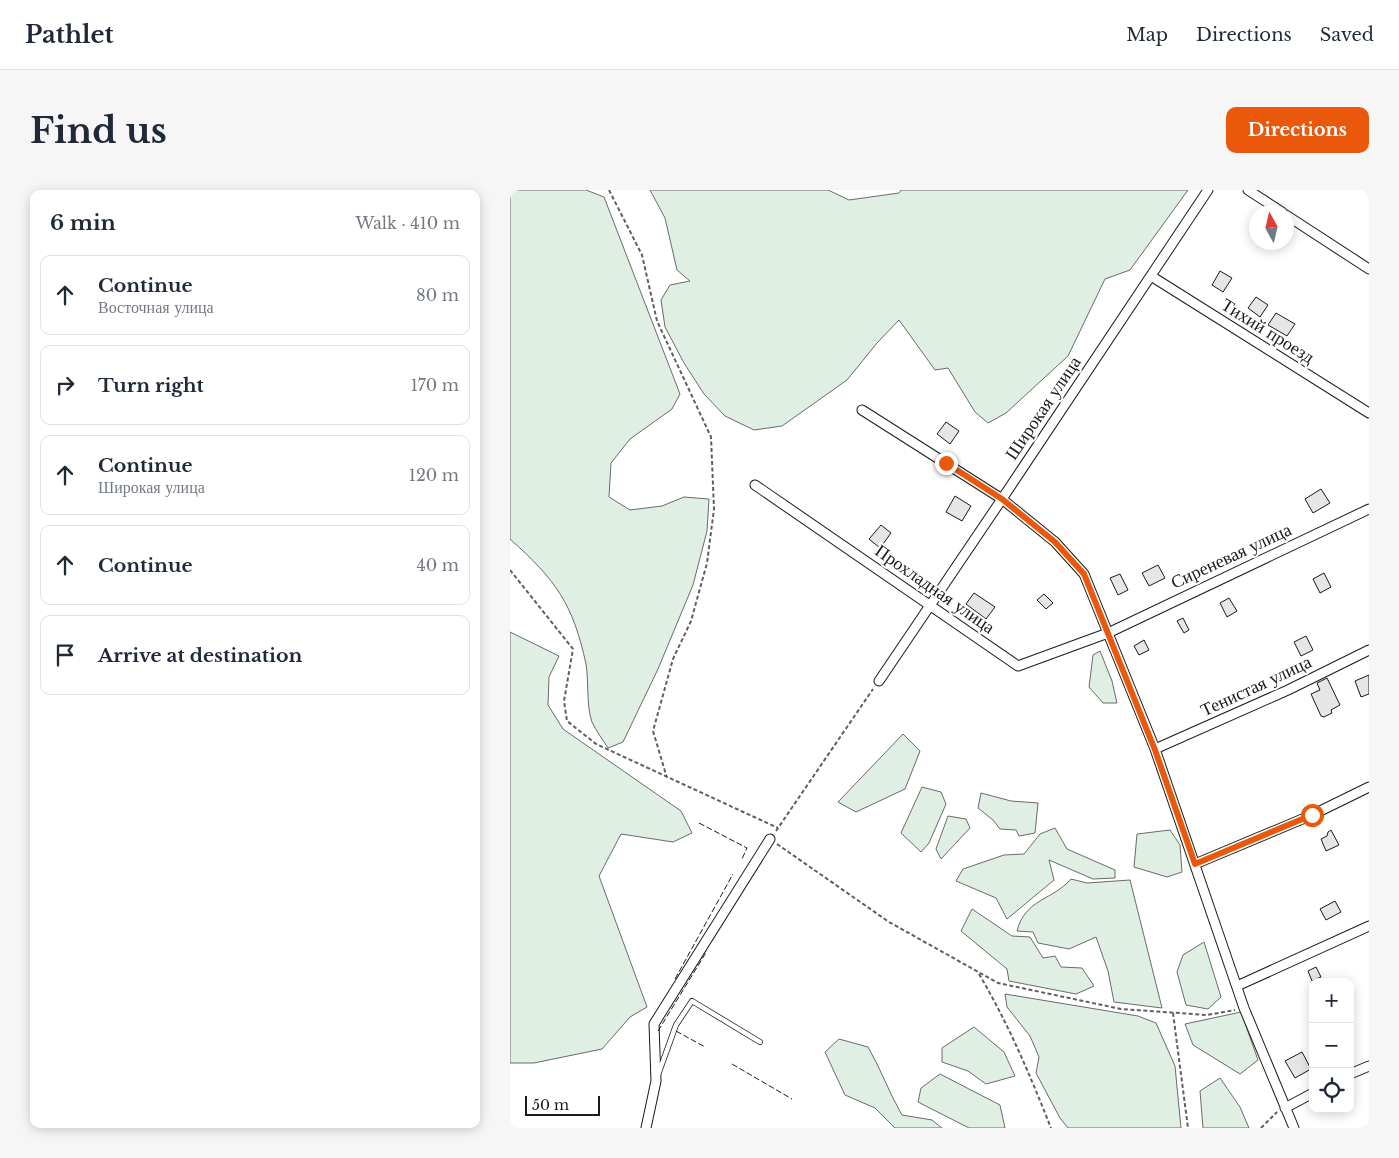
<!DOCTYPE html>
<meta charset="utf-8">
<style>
:root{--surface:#fff;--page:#f6f6f7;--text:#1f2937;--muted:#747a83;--line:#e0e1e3;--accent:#ea580c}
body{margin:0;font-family:"Libre Baskerville",serif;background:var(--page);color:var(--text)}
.controls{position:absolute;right:15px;bottom:15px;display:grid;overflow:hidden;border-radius:10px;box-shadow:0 2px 12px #0003}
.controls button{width:45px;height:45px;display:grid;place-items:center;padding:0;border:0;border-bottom:1px solid var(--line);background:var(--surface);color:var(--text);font:25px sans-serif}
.compass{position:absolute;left:739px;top:15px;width:45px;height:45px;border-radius:50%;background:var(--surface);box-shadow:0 2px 12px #0003;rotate:352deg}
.scale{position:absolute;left:15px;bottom:12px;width:75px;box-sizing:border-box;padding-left:5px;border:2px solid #1a1a1a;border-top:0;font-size:14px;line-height:18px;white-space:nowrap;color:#1a1a1a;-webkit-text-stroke:4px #fff;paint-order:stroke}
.stop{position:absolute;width:15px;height:15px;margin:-11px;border:4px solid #ea580c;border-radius:50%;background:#fff}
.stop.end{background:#ea580c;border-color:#fff;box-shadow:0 1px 5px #0008}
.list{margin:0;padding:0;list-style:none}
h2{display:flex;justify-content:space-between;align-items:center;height:65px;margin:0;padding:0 20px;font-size:21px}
h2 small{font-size:16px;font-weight:400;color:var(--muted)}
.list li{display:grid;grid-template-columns:32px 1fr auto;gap:15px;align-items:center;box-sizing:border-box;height:80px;margin:0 10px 10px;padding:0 10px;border:1px solid var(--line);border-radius:10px}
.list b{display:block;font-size:19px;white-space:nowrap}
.list p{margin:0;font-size:16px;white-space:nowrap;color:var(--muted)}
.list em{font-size:16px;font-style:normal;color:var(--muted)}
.icon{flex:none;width:28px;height:28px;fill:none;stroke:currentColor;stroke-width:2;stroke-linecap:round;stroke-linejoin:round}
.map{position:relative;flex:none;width:859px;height:938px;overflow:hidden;border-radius:10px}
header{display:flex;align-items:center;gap:30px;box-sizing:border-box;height:70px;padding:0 25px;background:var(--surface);border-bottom:1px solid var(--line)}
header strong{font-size:24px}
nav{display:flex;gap:28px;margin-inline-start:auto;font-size:18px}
.intro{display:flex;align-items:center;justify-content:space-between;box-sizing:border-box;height:120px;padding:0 30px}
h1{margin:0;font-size:35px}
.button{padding:12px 22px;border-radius:10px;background:var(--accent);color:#fff;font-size:18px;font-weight:700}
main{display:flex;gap:30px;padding:0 30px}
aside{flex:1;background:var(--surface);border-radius:10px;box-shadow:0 2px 12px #0003}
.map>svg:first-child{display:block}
</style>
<header>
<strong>Pathlet</strong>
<nav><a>Map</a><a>Directions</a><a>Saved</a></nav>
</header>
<div class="intro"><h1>Find us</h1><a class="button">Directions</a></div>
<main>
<aside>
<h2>6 min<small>Walk · 410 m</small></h2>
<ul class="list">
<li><svg class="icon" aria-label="ahead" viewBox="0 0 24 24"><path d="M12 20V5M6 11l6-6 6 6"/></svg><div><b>Continue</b><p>Восточная улица</p></div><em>80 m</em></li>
<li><svg class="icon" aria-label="right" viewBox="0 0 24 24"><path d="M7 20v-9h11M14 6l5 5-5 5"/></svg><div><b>Turn right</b></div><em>170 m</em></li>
<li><svg class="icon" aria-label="ahead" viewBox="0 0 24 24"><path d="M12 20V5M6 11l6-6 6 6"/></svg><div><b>Continue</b><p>Широкая улица</p></div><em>120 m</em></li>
<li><svg class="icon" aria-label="ahead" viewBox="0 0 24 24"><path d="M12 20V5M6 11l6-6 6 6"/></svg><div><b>Continue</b></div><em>40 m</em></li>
<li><svg class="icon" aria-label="arrive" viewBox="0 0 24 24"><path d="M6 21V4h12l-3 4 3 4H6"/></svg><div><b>Arrive at destination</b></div></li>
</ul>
</aside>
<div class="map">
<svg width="859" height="938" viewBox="0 0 859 938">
<rect width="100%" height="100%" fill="#fff"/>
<!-- green -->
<path fill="#e0efe3" stroke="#6a6a6a" d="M0 0H76L94 7 170 204 162 219 120 249 101 273 99 307 120 320 152 316 174 307 199 309 197 341 183 395 148 479 113 552 98 558C93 550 86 541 82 532 76 515 79 492 76 474 63 414 46 390 0 349Z
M140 0H318L339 10 389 3 391 0H678L620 80 595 89 558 166 496 223 478 233 465 222 438 178 425 180 389 130 367 153 337 190 272 236 244 240 215 226 194 204 174 173 155 137 151 110 160 95 180 91 167 80 155 28Z
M0 442 49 466 39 487 38 515 53 539 171 621 182 643 163 652 111 644 89 686 137 817 120 827 92 859 24 873H0Z
M590 461 602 491 607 513H593L579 497 583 465Z
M393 544 410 561 395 599 346 622 328 612Z
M412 597 431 602 436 614 419 653 411 662 391 643Z
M471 603 501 611 528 613 525 643 509 646 506 640 490 639 483 630 468 618Z
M438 626 456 629 460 638 431 669 426 659Z
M545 638 557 659 605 680V688L583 689 539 670 544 690 497 729 486 708 446 691 453 679 494 665 514 664 530 644Z
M660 640 670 655 672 682 657 687 624 677 627 644Z
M561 689 577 693 620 690 652 818 604 812 598 781 586 747 559 759 528 753 523 742 507 741C515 709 543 710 561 689Z
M462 719 502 746 520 747 533 768 545 766 551 777 572 778 584 796 566 804 499 791 497 779 451 741Z
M694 752 711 807 698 819 676 815 667 782 673 765Z
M495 804 628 826 646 833 665 876 671 938H558L550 928 526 883 529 867 520 846 497 817Z
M731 822 748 870 730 884 683 855 675 834Z
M464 837 494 862 505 886 476 894 458 881 432 872V858Z
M329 849 358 857C371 879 379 903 392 925L422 930 432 938H385L365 918 335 905 315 862Z
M430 884 490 915 495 938H459L408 912 411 898Z
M710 888 730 917 739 938H693L690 901Z"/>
<!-- building -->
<path fill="#e6e6e6" stroke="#1a1a1a" d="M710 81 722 88 713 102 702 95Z
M746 107 758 115 750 127 738 118Z
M766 123 785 134 777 146 758 135Z
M436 232 449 241 440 254 427 244Z
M811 299 820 313 803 323 795 309Z
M445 306 461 316 452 331 436 322Z
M371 335 381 343 370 358 359 349Z
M648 375 655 388 639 396 632 383Z
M814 383 821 397 810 403 803 389Z
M610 384 618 400 608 405 600 388Z
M464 403 485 417 476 429 456 414Z
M534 404 543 413 536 419 527 410Z
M719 408 727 421 717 427 710 413Z
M673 428 679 440 674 443 667 431Z
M796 446 803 460 791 466 784 452Z
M634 450 639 460 629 465 624 456Z
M859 485V504L851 507 845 491Z
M817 488 830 515 821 520 822 523 814 527 811 526 801 504 810 500 807 493Z
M821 640 829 655 816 661 811 649 817 646 818 642Z
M825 711 831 722 816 730 810 719Z
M806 777 811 787 802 791 798 781Z
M792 862 801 879 785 888 775 871Z"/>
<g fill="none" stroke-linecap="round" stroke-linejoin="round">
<!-- service casing -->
<g stroke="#1a1a1a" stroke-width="6">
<path id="service" d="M148 885 166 835 182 811 250 852"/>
</g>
<!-- minor casing -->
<g stroke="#1a1a1a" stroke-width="11">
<path id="minor" d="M698 0 492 309 545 352 574 384 645 559 734 818 784 938
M738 0 772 22
M776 25 859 79
M641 86 859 223
M352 220 492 309 369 491
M245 295 508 476 598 443 859 319
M645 559 778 500 859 460
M685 674 802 625 859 597
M727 796 859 736
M840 884 859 876
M775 918 803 903
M136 938 146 891 144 834 260 649"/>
</g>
<!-- path -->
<path stroke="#5f5f5f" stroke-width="2" stroke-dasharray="4 2.5" stroke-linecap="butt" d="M99 0 132 65 147 131 201 247 204 319 197 373 181 431 163 469 143 541 157 588
M0 380 63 459 54 511 57 531 86 554 268 638
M266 641 363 499
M267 654 379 732 488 793 611 819 697 825 725 820
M469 784C498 833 520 885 541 938
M663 823 678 938
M751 938 767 922"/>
<!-- service -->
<use href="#service" stroke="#fff" stroke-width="4.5"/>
<!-- minor -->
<use href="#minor" stroke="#fff" stroke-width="9"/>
<!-- fence -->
<path stroke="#1a1a1a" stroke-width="1" stroke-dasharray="6 2.5" stroke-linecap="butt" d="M189 633 237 658 232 669
M165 789 223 684
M148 841 197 761
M166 841 195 857
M222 874 282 909"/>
</g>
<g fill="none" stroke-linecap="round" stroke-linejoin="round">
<!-- route -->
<path stroke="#ea580c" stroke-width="6" d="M436 273 492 309 545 352 574 384 645 560 685 674 802 625"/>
</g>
<g text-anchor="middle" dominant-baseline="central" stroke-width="4" stroke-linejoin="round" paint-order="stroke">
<!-- street labels -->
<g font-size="18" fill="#1a1a1a" stroke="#fff">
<text transform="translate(758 141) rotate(32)">Тихий проезд</text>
<text transform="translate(533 218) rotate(-56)">Широкая улица</text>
<text transform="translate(721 366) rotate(-25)">Сиреневая улица</text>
<text transform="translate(425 399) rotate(35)">Прохладная улица</text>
<text transform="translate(746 496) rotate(-25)">Тенистая улица</text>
</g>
</g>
</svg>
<div class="controls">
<button>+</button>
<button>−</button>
<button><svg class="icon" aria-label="locate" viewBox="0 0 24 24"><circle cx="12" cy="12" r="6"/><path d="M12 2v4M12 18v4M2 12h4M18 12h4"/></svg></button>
</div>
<svg class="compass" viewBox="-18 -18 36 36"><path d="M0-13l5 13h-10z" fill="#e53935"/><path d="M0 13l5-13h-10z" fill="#747a83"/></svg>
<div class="scale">50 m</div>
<div class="stop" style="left:802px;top:625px"></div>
<div class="stop end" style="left:436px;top:273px"></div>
</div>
</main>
